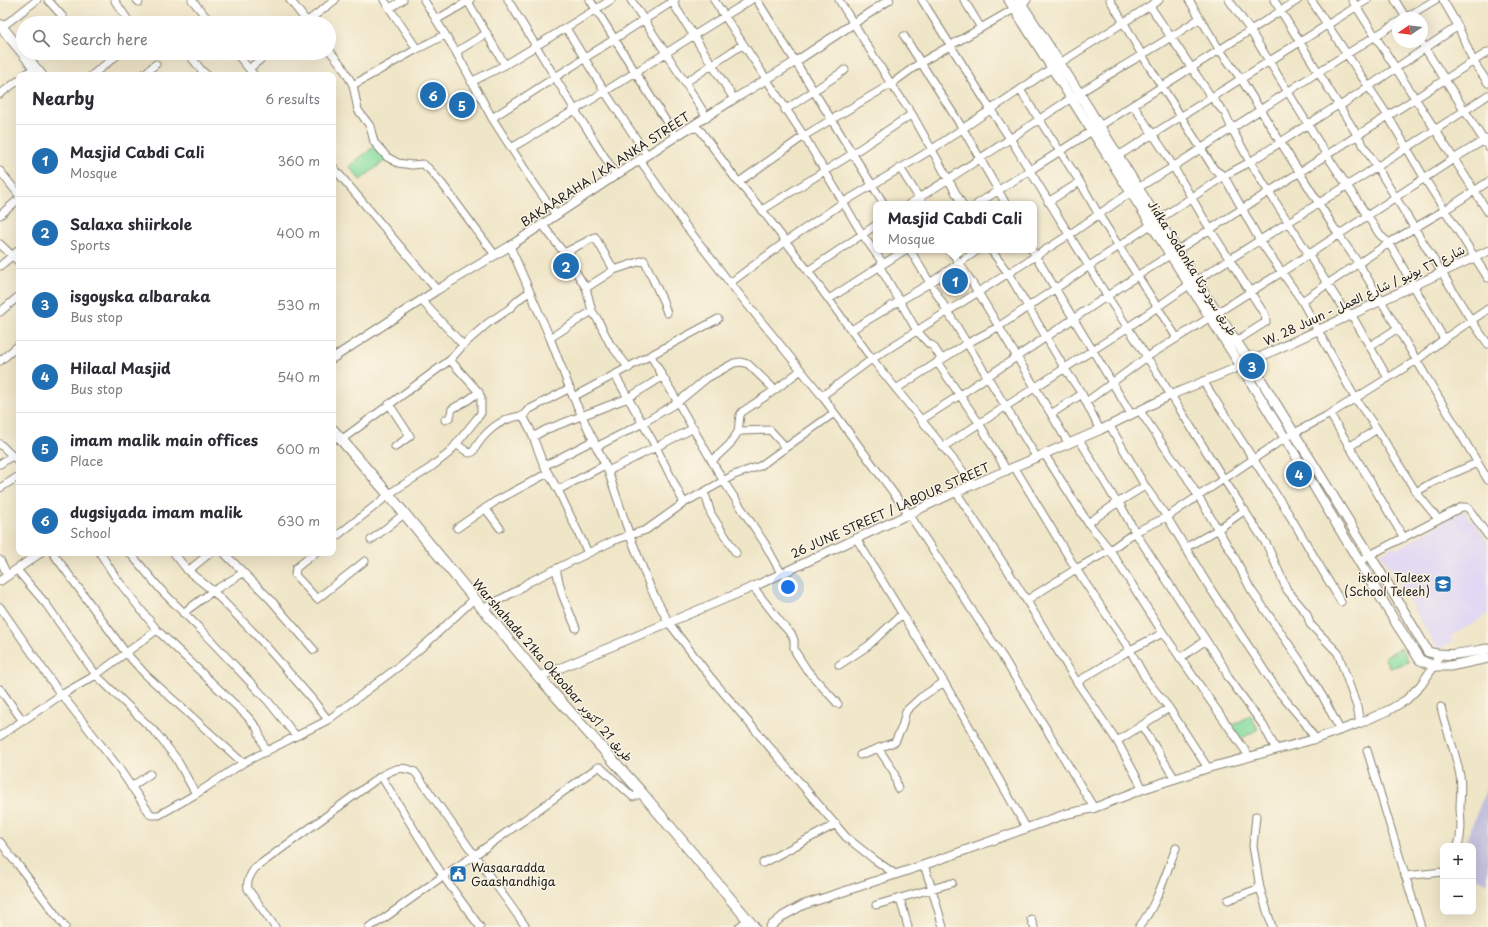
<!DOCTYPE html>
<meta charset="utf-8">
<style>
:root{--surface:#fff;--page:#f2f2f3;--text:#2b2b33;--muted:#7c7c81;--line:#e1e1e2;--accent:#1f6fb2}
body{margin:0;font-family:"Playpen Sans","Playpen Sans Arabic",sans-serif;background:var(--page);color:var(--text)}
.controls{position:absolute;right:12px;bottom:12px;display:grid;overflow:hidden;border-radius:8px;box-shadow:0 4px 16px #0002}
.controls button{width:36px;height:36px;display:grid;place-items:center;padding:0;border:0;border-bottom:1px solid var(--line);background:var(--surface);color:var(--text);font:20px sans-serif}
.compass{position:absolute;left:1392px;top:12px;width:36px;height:36px;border-radius:50%;background:var(--surface);box-shadow:0 4px 16px #0002;rotate:257deg}
.you{position:absolute;left:788px;top:587px;width:14px;height:14px;margin:-10px;border:3px solid #fff;border-radius:50%;background:#1a73e8;box-shadow:0 0 0 6px #1a73e833}
.badge{display:grid;place-items:center;width:26px;height:26px;border-radius:50%;background:var(--accent);color:#fff;font-size:13px;font-weight:700}
.pin{position:absolute;translate:-50% -50%;border:2px solid #fff;box-shadow:0 1px 4px #0006}
.popup{position:absolute;left:873px;top:201px;width:164px;height:52px;box-sizing:border-box;display:grid;place-content:center;border-radius:8px;background:var(--surface);filter:drop-shadow(0 1px 3px #0005);font-size:13px;white-space:nowrap;color:var(--muted)}
.popup b{font-size:15px;color:var(--text)}
.popup::after{content:'';position:absolute;left:50%;top:100%;margin-left:-8px;border:8px solid transparent;border-top-color:var(--surface)}
.list{margin:0;padding:0;list-style:none}
h2{display:flex;justify-content:space-between;align-items:center;height:52px;margin:0;padding:0 16px;font-size:17px}
h2 small{font-size:13px;font-weight:400;color:var(--muted)}
.list li{display:grid;grid-template-columns:26px 1fr auto;gap:12px;align-items:center;box-sizing:border-box;height:72px;padding:0 16px;border-top:1px solid var(--line)}
.list b{display:block;font-size:15px;white-space:nowrap}
.list p{margin:0;font-size:13px;white-space:nowrap;color:var(--muted)}
.list em{font-size:13px;font-style:normal;color:var(--muted)}
.icon{flex:none;width:22px;height:22px;fill:none;stroke:currentColor;stroke-width:2;stroke-linecap:round;stroke-linejoin:round}
.map{position:relative;flex:none;width:1488px;height:927px;overflow:hidden}
.search{position:absolute;background:var(--surface);box-shadow:0 4px 16px #0002;left:16px;top:16px;width:320px;height:44px;display:flex;align-items:center;gap:10px;box-sizing:border-box;padding:0 14px;border-radius:22px;color:var(--muted);font-size:15px}
.panel{position:absolute;background:var(--surface);box-shadow:0 4px 16px #0002;left:16px;top:72px;width:320px;height:484px;border-radius:8px}
.map>svg:first-child{display:block}
</style>
<div class="map">
<svg width="1488" height="927" viewBox="0 0 1488 927">
<rect width="100%" height="100%" fill="#fcf5e5"/>
<filter id="ink" filterUnits="userSpaceOnUse"><feTurbulence type="fractalNoise" baseFrequency=".025" numOctaves="2"/><feDisplacementMap in="SourceGraphic" scale="8" xChannelSelector="R" yChannelSelector="G"/><feConvolveMatrix kernelMatrix="1 2 1 2 8 2 1 2 1" color-interpolation-filters="sRGB"/></filter>
<filter id="wash" filterUnits="userSpaceOnUse"><feTurbulence type="fractalNoise" baseFrequency=".012" numOctaves="4" result="noise"/><feDisplacementMap in="SourceGraphic" scale="16" xChannelSelector="R" yChannelSelector="G"/><feGaussianBlur stdDeviation="0.9" result="paint"/><feColorMatrix in="noise" values="0 0 0 0 0 0 0 0 0 0 0 0 0 0 0 0 0 1.4 0 .05"/><feComposite in="paint" operator="in"/></filter>
<g filter="url(#wash)">
<rect width="100%" height="100%" fill="#efe5c7"/>
<!-- built -->
<path fill="#dfd5f5" d="M1463 510 1470 521 1473 519 1488 544V614L1451 636 1453 641 1438 650 1381 553 1395 545 1398 549Z"/>
<!-- industrial -->
<path fill="#c3c1db" d="M1488 784V884L1473 876V846H1464Z"/>
<!-- green -->
<path fill="#88dda0" stroke="#527c5e" d="M375 146 387 159 360 180 349 166Z
M1401 648 1409 662 1390 668 1384 657Z
M1250 715 1258 729 1239 740 1231 727Z"/>
</g>
<g filter="url(#ink)">
<g fill="none" stroke-linecap="round" stroke-linejoin="round">
<!-- minor casing -->
<g stroke="#868072" stroke-width="9">
<path id="minor" d="M48 0 63 17 57 23
M137 0 139 2
M192 0 211 23
M290 0 308 23
M384 0 417 49
M424 0 456 52 492 118 531 179 556 215
M467 0 505 65
M508 0 575 110 616 175
M590 0 676 137
M631 0C656 39 683 77 707 118
M671 0 734 99
M714 0 804 136 862 234 882 262 880 267 917 331 929 344 933 346 941 358 937 362 979 423 1007 471
M757 0 884 204
M839 0 891 84 912 114 962 204
M922 0 991 110 1011 140 1107 296 1147 357 1223 478 1267 545 1287 590 1307 614 1310 624 1338 653 1357 707 1360 723
M964 0 981 28
M1110 0 1124 23 1142 55 1214 169 1224 176 1260 241 1302 301 1355 398 1377 429 1416 492 1438 519
M1189 0 1219 49 1241 79 1338 234 1359 264 1488 480
M1229 0 1250 30 1326 154 1380 235 1389 243 1444 339
M1274 0 1471 320 1488 344
M1311 0 1388 116 1425 179 1488 278
M1352 0 1488 212
M1395 0 1406 18
M1443 0 1458 26 1473 61 1488 83
M115 1 130 23
M1150 6 1191 67 1212 98 1225 113 1232 129 1250 162 1344 310 1351 314 1388 378
M390 8 403 0
M1405 18 1435 0
M436 20 470 0
M305 23 335 0
M2 27 37 0
M566 28 605 92 647 155
M904 36 963 129 1006 204
M1421 42 1488 147
M329 50 342 66 353 85 358 110 370 126 374 142 387 157 398 163 412 165 423 164 429 169 443 185 495 255
M456 52 487 33
M188 53 202 71 207 75
M236 53 254 75
M249 69 268 53
M25 75 35 67
M92 75 120 53
M143 75 156 64
M471 82 505 65 611 0
M686 82 742 45
M353 85 417 49 445 35
M1020 90 1080 182 1099 215 1177 338
M0 94 19 80
M1133 105 1164 151 1210 229 1265 315 1266 322 1236 341
M785 110 845 70
M492 118 675 0
M689 129 697 128 701 131 735 178 762 210 808 271 872 359 974 485
M511 148C592 102 670 49 751 0
M1118 156 1367 0
M640 160 685 225 730 283 822 396 909 514 1004 659 1094 808
M333 167 437 290
M900 168 923 204
M0 171 19 195
M739 182 804 136 891 84 920 63 1014 9 1027 0
M1048 202 1080 182
M909 204C964 170 1017 134 1070 99 1113 71 1158 47 1200 18
M977 204 1298 0
M762 210 852 154 912 114
M0 215 19 199
M542 224 564 253 586 288 592 311 598 320 610 344 629 368
M0 244 19 262
M510 246 550 338 573 397 608 471 630 536 651 589 669 623 711 678 846 837 875 860 895 874
M910 250 1037 458
M951 250 978 292 1069 444
M991 250 1008 273 1065 369 1082 394 1100 430
M1032 250 1131 414
M564 253 595 237 614 270
M0 266 19 250
M808 271 876 225
M1196 281C1292 218 1392 160 1488 95
M730 283 785 242 844 202 931 150 1052 68 1159 0
M586 288 614 270 644 260 663 301 667 313
M829 299 905 250
M422 301 463 345
M1302 301 1389 243 1445 210 1488 182
M0 312 19 296
M851 330 930 283 978 250
M550 338 592 311
M1370 346 1398 328
M651 356 724 482 764 542 781 573
M0 361 19 345
M615 375 656 447 684 503
M1203 381 1290 516 1341 602
M896 389 966 344 998 327 1224 176 1250 162 1338 105 1343 104 1458 26
M822 396 872 359 1069 235 1131 192 1173 167 1318 72 1398 22
M573 397 718 319
M1086 402 1147 357 1282 272 1455 158 1488 138
M389 404 410 436 395 447
M1140 411 1172 458 1186 476 1235 558 1250 588 1303 665 1323 697 1340 730
M1051 414 1082 394
M1330 414 1404 538
M523 416 530 429 544 466 558 490 588 553
M445 420 450 417 452 409 468 400 479 392
M921 420 960 395 1137 276 1488 52
M1110 426 1145 486 1167 517 1208 585 1278 691 1305 723 1315 739
M738 432 740 415 742 412 775 390 801 370
M533 437 545 430 628 398 662 377
M1079 439 1117 503 1121 506 1135 532 1223 666 1228 677 1263 725 1276 749
M341 440 450 360 463 345 488 323 509 309 518 300 529 292
M0 444 19 462
M456 444 469 453 473 452C483 433 501 417 523 416L528 410 570 388
M596 447 643 423 678 402 707 378 734 363 741 362 748 364 775 390
M943 447 1127 328 1189 285
M1349 447 1377 429
M1045 455 1088 523 1110 550 1163 633 1249 756
M712 461 730 444 738 432 742 431 770 430 782 443 784 449
M0 464 12 456
M544 466 594 440
M1015 468 1076 569 1130 650 1146 679 1169 708 1208 768
M608 471 694 428
M0 488 19 476
M558 490 605 465
M956 492 1007 569 1077 682 1117 741 1143 789
M1416 492 1433 482 1477 463
M703 493 706 497 711 514 736 553
M485 508 500 528
M1088 523 1117 503 1145 486
M457 528 496 501 548 473
M856 538 944 682 1027 829
M333 539 395 490 430 468 449 453 478 417 481 413V397L476 389 450 360
M371 540 404 514
M1185 548 1217 530 1245 510
M53 553 126 653 146 675 243 763
M100 553 116 578 157 630 247 716 257 728 266 752
M130 553 162 591 202 631 268 701 296 736
M174 553 188 571 213 591 258 637 312 699 328 720
M224 553 270 599 314 650
M315 553 296 568 295 575 317 599 365 561
M0 560 8 576
M1359 562 1370 555 1462 507H1466L1469 509 1488 536
M556 569 562 594 576 628
M17 570 46 604 96 675 156 733 176 758 196 794
M188 571 210 553
M753 587 782 624 792 635 794 640V648L796 653 807 670 838 704
M1027 600 1076 569 1110 550 1135 532 1167 517 1285 438 1330 414 1417 360 1444 339 1488 309
M0 607 61 695
M482 609 518 590 527 583 615 540 646 530 684 503 734 475 760 466 834 413
M183 613 213 591 243 573
M1180 658 1206 640
M839 665 868 646 902 614
M1077 682 1130 650 1163 633
M0 689 23 721
M62 695 118 767 151 815H159L196 794 243 763 328 720 398 667 428 642 474 599
M1441 707C1446 730 1456 752 1460 776 1462 787 1460 798 1460 809 1461 822 1462 834 1458 846
M1142 726 1175 779
M0 736 61 695 96 675 157 630
M1117 741 1169 708
M878 748 894 772 898 789
M1367 750 1421 927
M860 755 895 742 902 727 906 711 920 698 944 682
M131 787 150 774
M1256 816 1253 846 1260 888 1272 927
M0 842C6 848 9 856 16 862L65 927
M763 863 836 824
M924 865 932 889 943 927
M1405 876 1443 872
M900 898 908 927
M1228 900 1260 888
M876 905 952 883
M1031 919 1034 927
M275 927 248 889C246 881 251 874 255 868L381 776C394 769 401 765 415 772L526 927
M369 927 383 919 443 876 381 776
M480 927 443 876 475 855 598 767H600L633 797 642 793
M739 927 748 919
M1139 927C1157 905 1165 875 1176 848"/>
</g>
<!-- tertiary casing -->
<g stroke="#868072" stroke-width="10">
<path id="tertiary" d="M333 358 437 290 510 246 616 175 734 99 795 62 889 0
M0 581 40 553
M539 677 753 587 956 492 1100 430 1171 395 1241 366 1488 251
M770 927 783 916 803 905 924 865 1066 814 1094 808 1143 789 1208 768 1315 739 1360 723 1389 710 1406 700 1421 685 1434 666 1439 655"/>
</g>
<!-- secondary casing -->
<g stroke="#868072" stroke-width="11">
<path id="secondary" d="M1009 0 1241 366 1285 438 1396 623 1420 660 1434 666H1450L1488 658
M1019 0 1079 93 1196 281 1250 362 1392 591 1428 652C1448 658 1468 652 1488 649"/>
</g>
<!-- primary casing -->
<g stroke="#868072" stroke-width="12">
<path id="primary" d="M0 25 23 53
M23 53 41 75
M333 430 389 495 539 677 642 793 754 927"/>
</g>
<!-- minor -->
<use href="#minor" stroke="#fff" stroke-width="7"/>
<!-- tertiary -->
<use href="#tertiary" stroke="#fff" stroke-width="8"/>
<!-- secondary -->
<use href="#secondary" stroke="#fff" stroke-width="9"/>
<!-- primary -->
<use href="#primary" stroke="#fff" stroke-width="10"/>
</g>
</g>
<!-- icons -->
<defs>
<g id="school-square" transform="scale(0.9)"><rect x="-9" y="-9" width="18" height="18" rx="4" fill="#1f6fb2" stroke="#fcf5e5"/><path d="M0-5L7-2L0 1L-7-2ZM-4 1L0 2.5L4 1V4Q0 6-4 4Z" fill="#fff"/></g>
<g id="civic-square" transform="scale(0.9)"><rect x="-9" y="-9" width="18" height="18" rx="4" fill="#1f6fb2" stroke="#fcf5e5"/><path d="M-.6-6.5H3V-4.5H.6V-3L4-1V1h2V6H-6V1h2V-1L-.6-3ZM-1.2 2.5V6h2.4V2.5Z" fill="#fff"/></g>
</defs>
<g fill-rule="evenodd">
<use href="#school-square" x="1443" y="584"/>
<use href="#civic-square" x="458" y="874"/>
</g>
<g text-anchor="middle" dominant-baseline="central" stroke-width="3" stroke-linejoin="round" paint-order="stroke">
<!-- street labels -->
<g font-size="12" fill="#1c1c1c" stroke="#fcf5e5">
<text transform="translate(605 169) rotate(-33)">BAKAARAHA / KA ANKA STREET</text>
<text transform="translate(1193 268) rotate(58)">Jidka Sodonka طريق سودونكا</text>
<text transform="translate(1364 295) rotate(-25)">W. 28 Juun - شارع ٢٦ يونيو / شارع العمل</text>
<text transform="translate(890 510) rotate(-24)">26 JUNE STREET / LABOUR STREET</text>
<text transform="translate(553 670) rotate(49)">Warshahada 21ka Oktoobar طريق 21 أكتوبر</text>
</g>
<!-- poi labels -->
<g font-size="12" fill="#1c1c1c" stroke="#fcf5e5" text-anchor="end">
<text x="1430" y="577">iskool Taleex<tspan x="1430" dy="14">(School Teleeh)</tspan></text>
<text x="471" y="867" text-anchor="start">Wasaaradda<tspan x="471" dy="14">Gaashandhiga</tspan></text>
</g>
</g>
</svg>
<div class="controls">
<button>+</button>
<button>−</button>
</div>
<svg class="compass" viewBox="-18 -18 36 36"><path d="M0-13l5 13h-10z" fill="#e53935"/><path d="M0 13l5-13h-10z" fill="#7c7c81"/></svg>
<div class="you"></div>
<div class="pin badge" style="left:955px;top:281px">1</div>
<div class="popup"><b>Masjid Cabdi Cali</b>Mosque</div>
<div class="pin badge" style="left:566px;top:266px">2</div>
<div class="pin badge" style="left:1252px;top:366px">3</div>
<div class="pin badge" style="left:1299px;top:474px">4</div>
<div class="pin badge" style="left:462px;top:105px">5</div>
<div class="pin badge" style="left:433px;top:95px">6</div>
<div class="search"><svg class="icon" aria-label="search" viewBox="0 0 24 24"><circle cx="10" cy="10" r="6"/><path d="M15 15l6 6"/></svg>Search here</div>
<section class="panel">
<h2>Nearby<small>6 results</small></h2>
<ul class="list">
<li><span class="badge">1</span><div><b>Masjid Cabdi Cali</b><p>Mosque</p></div><em>360 m</em></li>
<li><span class="badge">2</span><div><b>Salaxa shiirkole</b><p>Sports</p></div><em>400 m</em></li>
<li><span class="badge">3</span><div><b>isgoyska albaraka</b><p>Bus stop</p></div><em>530 m</em></li>
<li><span class="badge">4</span><div><b>Hilaal Masjid</b><p>Bus stop</p></div><em>540 m</em></li>
<li><span class="badge">5</span><div><b>imam malik main offices</b><p>Place</p></div><em>600 m</em></li>
<li><span class="badge">6</span><div><b>dugsiyada imam malik</b><p>School</p></div><em>630 m</em></li>
</ul>
</section>
</div>
